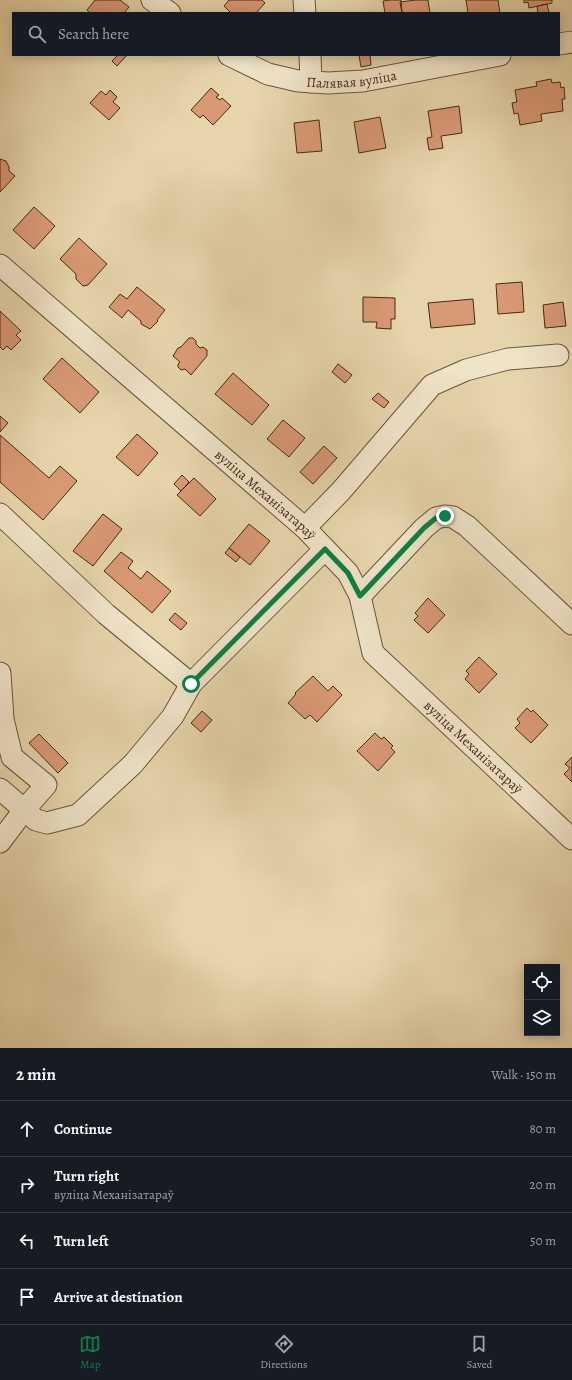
<!DOCTYPE html>
<meta charset="utf-8">
<style>
:root{--surface:#171b24;--page:#242831;--text:#f1f3f6;--muted:#9ea1a6;--line:#363941;--accent:#0b8043}
body{margin:0;font-family:Alegreya,serif;background:var(--page);color:var(--text)}
.controls{position:absolute;right:12px;bottom:12px;display:grid;overflow:hidden;border-radius:0px;box-shadow:0 2px 10px #0003}
.controls button{width:36px;height:36px;display:grid;place-items:center;padding:0;border:0;border-bottom:1px solid var(--line);background:var(--surface);color:var(--text);font:20px sans-serif}
.stop{position:absolute;width:12px;height:12px;margin:-9px;border:3px solid #0b8043;border-radius:50%;background:#fff}
.stop.end{background:#0b8043;border-color:#fff;box-shadow:0 1px 4px #0008}
.list{margin:0;padding:0;list-style:none}
h2{display:flex;justify-content:space-between;align-items:center;height:52px;margin:0;padding:0 16px;font-size:17px}
h2 small{font-size:13px;font-weight:400;color:var(--muted)}
.list li{display:grid;grid-template-columns:26px 1fr auto;gap:12px;align-items:center;box-sizing:border-box;height:56px;padding:0 16px;border-top:1px solid var(--line)}
.list b{display:block;font-size:15px;white-space:nowrap}
.list p{margin:0;font-size:13px;white-space:nowrap;color:var(--muted)}
.list em{font-size:13px;font-style:normal;color:var(--muted)}
.icon{flex:none;width:22px;height:22px;fill:none;stroke:currentColor;stroke-width:2;stroke-linecap:round;stroke-linejoin:round}
.map{position:relative;flex:none;width:572px;height:1048px;overflow:hidden}
.search{position:absolute;background:var(--surface);box-shadow:0 2px 10px #0003;left:12px;right:12px;top:12px;height:44px;display:flex;align-items:center;gap:10px;box-sizing:border-box;padding:0 14px;border-radius:0px;color:var(--muted);font-size:15px}
.sheet{height:276px;background:var(--surface)}
nav{display:flex;justify-content:space-around;align-items:center;box-sizing:border-box;height:56px;border-top:1px solid var(--line);background:var(--surface);font-size:11px;color:var(--muted)}
nav a{display:grid;justify-items:center;gap:2px}
nav .on{color:var(--accent)}
.map>svg:first-child{display:block}
</style>
<div class="map">
<svg width="572" height="1048" viewBox="0 0 572 1048">
<rect width="100%" height="100%" fill="#e6d4aa"/>
<filter id="stains"><feTurbulence type="fractalNoise" baseFrequency=".005" numOctaves="4"/><feColorMatrix values="0 0 0 0 .2 0 0 0 0 .09 0 0 0 0 .02 0 0 0 .5 -.17"/></filter>
<radialGradient id="worn" r=".72"><stop offset=".6" stop-color="#630" stop-opacity="0"/><stop offset="1" stop-color="#630" stop-opacity=".3"/></radialGradient>
<!-- building -->
<path fill="#d99975" stroke="#442a16" d="M95 0H120L129 7 124 13H90L87 10Z
M229 0H262L265 3 256 13H231L224 6Z
M390 0H401L402 13H385L383 1Z
M416 0H428L430 13H402L400 2Z
M466 0H498L500 13H468Z
M524 0H552V3L529 8 528 2 524 3Z
M547 4 549 13H538L537 6Z
M118 55H127L117 66 112 61Z
M359 55H370L371 65 361 67Z
M551 79 552 83 560 82 561 88 564 87 565 99H562L563 111 541 114 542 121 520 125 518 113 514 114 512 103 517 102 515 90 537 86 536 82Z
M211 88 219 95 216 97 220 100 222 98 231 106 213 125 203 115 200 118 191 110Z
M110 90 117 97 113 102 120 108 109 120 90 103 101 91 106 95Z
M459 106 462 133 441 136 443 148 429 150 427 138 432 137 428 111Z
M380 117 386 148 359 153 354 122Z
M319 120 322 151 297 153 294 123Z
M0 159 6 161 9 167V171L15 176 0 192Z
M34 207 55 226 34 249 13 230Z
M79 238 107 264 88 285 83 286 76 279V274L60 259Z
M522 282 524 312 498 314 496 284Z
M137 287 165 310 157 320 158 321 150 329 141 324V321L128 310 122 318 109 307 120 294 127 299Z
M363 297 395 298V319H391V329L376 328 377 322H363Z
M473 299 475 324 431 328 428 303Z
M563 302 566 326 545 328 543 305Z
M0 311 21 331 16 335 21 340 11 350 7 346 3 350 0 347Z
M189 338H193L196 341V344L200 348 203 347 207 350V356L191 375 185 369 181 370 178 367V364L180 362 173 356 178 348 181 347Z
M62 358 99 392 80 413 43 379Z
M338 364 352 375 345 383 332 372Z
M233 373 269 405 252 425 215 394Z
M378 393 389 402 384 408 372 399Z
M0 416 8 423 0 432Z
M283 420 305 438 289 457 267 439Z
M137 434 158 453 138 476 116 457Z
M0 435 49 478 60 466 77 481 43 520 0 482Z
M324 446 337 458 313 484 300 472Z
M182 475 189 482 181 491 174 484Z
M194 478 216 499 200 516 177 495Z
M103 514 122 529 93 566 73 551Z
M249 524 270 541 250 565 229 548Z
M229 548 240 557 236 562 225 553Z
M121 552 133 561 128 568 141 579 147 571 171 591 152 613 104 571Z
M428 598 445 615 428 633 414 620 418 616 415 613Z
M175 613 187 623 181 630 169 620Z
M479 657 497 674 479 693 465 679 469 674 466 671Z
M313 676 328 691 333 686 342 695 317 722 310 715 305 719 288 703 296 694 295 693Z
M527 708 531 712 533 710 548 725 531 743 515 728 520 723 517 719Z
M202 711 212 720 201 732 191 723Z
M375 733 381 739 384 737 393 746 391 748 395 752 378 771 357 751Z
M39 734 68 763 58 773 29 743Z
M572 757V782L564 774 570 768 565 764Z"/>
<g fill="none" stroke-linecap="round" stroke-linejoin="round">
<!-- minor casing -->
<g stroke="#6c543b" stroke-width="23">
<g id="minor">
<path d="M152 0 170 13"/>
<path d="M304 0 305 13"/>
<path d="M559 44 572 42"/>
<path id="s1" d="M229 55 268 74 298 81 328 83 363 81 500 55"/>
<path d="M310 55 311 82"/>
<path id="s2" d="M0 265 305 528 348 573 360 596 373 653 572 839"/>
<path d="M0 514 106 614 191 684"/>
<path d="M305 528 341 491 432 385 466 370 508 359 558 355"/>
<path d="M360 596 424 528 436 518 445 516 453 517 467 526 572 624"/>
<path d="M0 673 3 719 12 757 46 785 24 810 0 842"/>
<path d="M0 789 36 820 47 823 78 815 133 764 173 716 191 684 325 549"/>
</g>
</g>
<!-- minor -->
<use href="#minor" stroke="#efe3c8" stroke-width="21"/>
</g>
<g fill="none" stroke-linecap="round" stroke-linejoin="round">
<!-- route -->
<path stroke="#0b8043" stroke-width="5" d="M191 684 325 549 348 573 360 596 424 528 436 518 445 516"/>
</g>
<g text-anchor="middle" dominant-baseline="central" stroke-width="3" stroke-linejoin="round" paint-order="stroke">
<!-- street labels -->
<g font-size="14" fill="#442a16" stroke="#efe3c8">
<text stroke="none"><textPath href="#s1" startOffset="128">Палявая вуліца</textPath></text>
<text stroke="none"><textPath href="#s2" startOffset="351">вуліца Механізатараў</textPath></text>
<text stroke="none"><textPath href="#s2" startOffset="687">вуліца Механізатараў</textPath></text>
</g>
</g>
<rect width="100%" height="100%" filter="url(#stains)"/>
<rect width="100%" height="100%" fill="url(#worn)"/>
</svg>
<div class="controls">
<button><svg class="icon" aria-label="locate" viewBox="0 0 24 24"><circle cx="12" cy="12" r="6"/><path d="M12 2v4M12 18v4M2 12h4M18 12h4"/></svg></button>
<button><svg class="icon" aria-label="layers" viewBox="0 0 24 24"><path d="M12 4l9 5-9 5-9-5zM3 14l9 5 9-5"/></svg></button>
</div>
<div class="stop" style="left:191px;top:684px"></div>
<div class="stop end" style="left:445px;top:516px"></div>
<div class="search"><svg class="icon" aria-label="search" viewBox="0 0 24 24"><circle cx="10" cy="10" r="6"/><path d="M15 15l6 6"/></svg>Search here</div>
</div>
<section class="sheet">
<h2>2 min<small>Walk · 150 m</small></h2>
<ul class="list">
<li><svg class="icon" aria-label="ahead" viewBox="0 0 24 24"><path d="M12 20V5M6 11l6-6 6 6"/></svg><div><b>Continue</b></div><em>80 m</em></li>
<li><svg class="icon" aria-label="right" viewBox="0 0 24 24"><path d="M7 20v-9h11M14 6l5 5-5 5"/></svg><div><b>Turn right</b><p>вуліца Механізатараў</p></div><em>20 m</em></li>
<li><svg class="icon" aria-label="left" viewBox="0 0 24 24"><path d="M17 20v-9H6M10 6l-5 5 5 5"/></svg><div><b>Turn left</b></div><em>50 m</em></li>
<li><svg class="icon" aria-label="arrive" viewBox="0 0 24 24"><path d="M6 21V4h12l-3 4 3 4H6"/></svg><div><b>Arrive at destination</b></div></li>
</ul>
</section>
<nav>
<a class="on"><svg class="icon" aria-label="map" viewBox="0 0 24 24"><path d="M3 6l6-2 6 2 6-2v14l-6 2-6-2-6 2zM9 4v14M15 6v14"/></svg>Map</a>
<a><svg class="icon" aria-label="directions" viewBox="0 0 24 24"><path d="M12 3l9 9-9 9-9-9zM9 14v-3h6M13 9l2 2-2 2"/></svg>Directions</a>
<a><svg class="icon" aria-label="saved" viewBox="0 0 24 24"><path d="M7 4h10v16l-5-4-5 4z"/></svg>Saved</a>
</nav>
